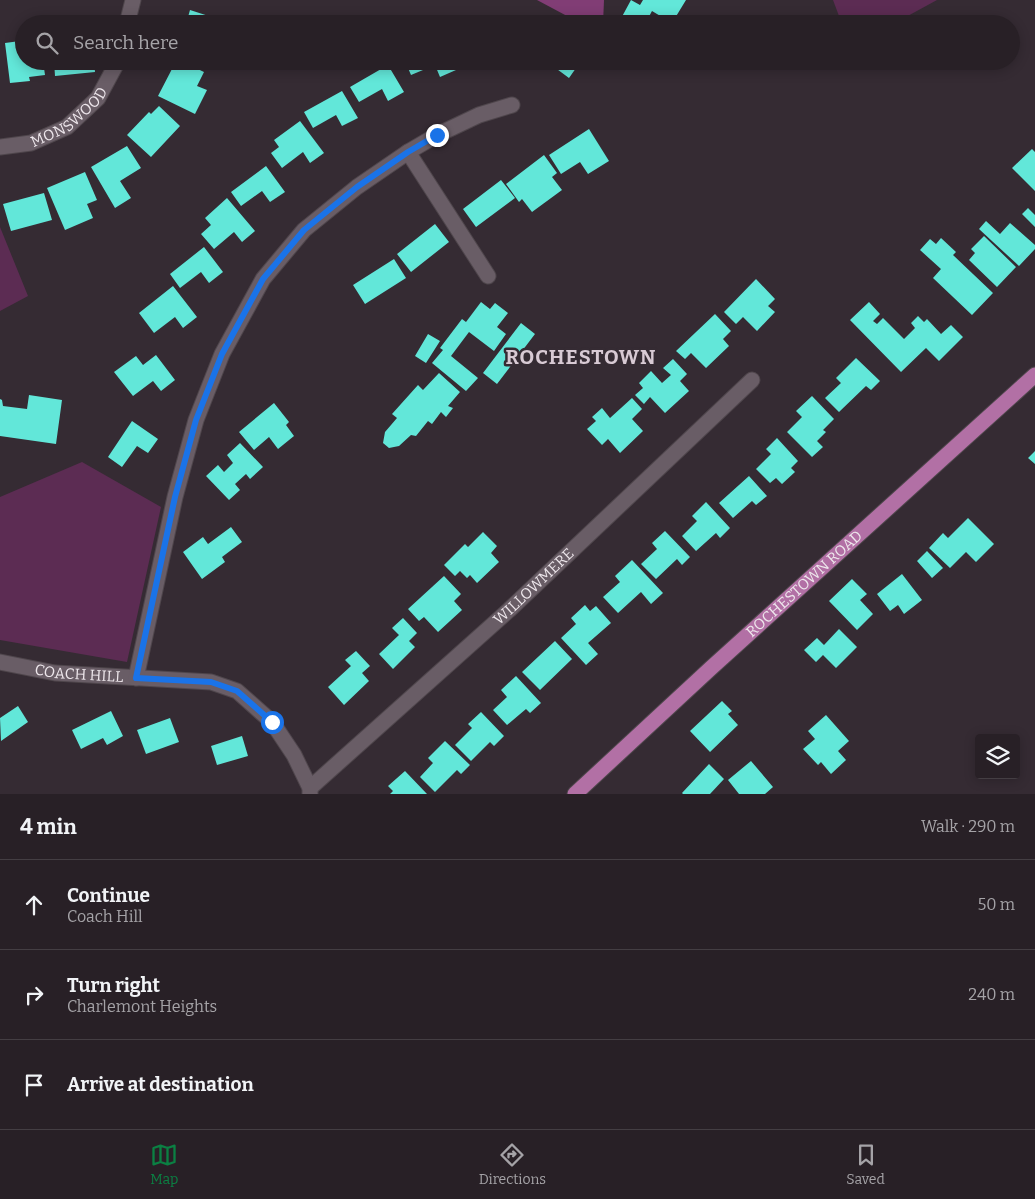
<!DOCTYPE html>
<meta charset="utf-8">
<style>
:root{--surface:#282026;--page:#342d32;--text:#f1f3f6;--muted:#a5a3a7;--line:#443e43;--accent:#0b8043}
body{margin:0;font-family:Bitter,serif;background:var(--page);color:var(--text)}
.controls{position:absolute;right:15px;bottom:15px;display:grid;overflow:hidden;border-radius:5px;box-shadow:0 2px 12px #0003}
.controls button{width:45px;height:45px;display:grid;place-items:center;padding:0;border:0;border-bottom:1px solid var(--line);background:var(--surface);color:var(--text);font:25px sans-serif}
.stop{position:absolute;width:15px;height:15px;margin:-11px;border:4px solid #1a73e8;border-radius:50%;background:#fff}
.stop.end{background:#1a73e8;border-color:#fff;box-shadow:0 1px 5px #0008}
.list{margin:0;padding:0;list-style:none}
h2{display:flex;justify-content:space-between;align-items:center;height:65px;margin:0;padding:0 20px;font-size:21px}
h2 small{font-size:16px;font-weight:400;color:var(--muted)}
.list li{display:grid;grid-template-columns:32px 1fr auto;gap:15px;align-items:center;box-sizing:border-box;height:90px;padding:0 20px;border-top:1px solid var(--line)}
.list b{display:block;font-size:19px;white-space:nowrap}
.list p{margin:0;font-size:16px;white-space:nowrap;color:var(--muted)}
.list em{font-size:16px;font-style:normal;color:var(--muted)}
.icon{flex:none;width:28px;height:28px;fill:none;stroke:currentColor;stroke-width:2;stroke-linecap:round;stroke-linejoin:round}
.map{position:relative;flex:none;width:1035px;height:794px;overflow:hidden}
.search{position:absolute;background:var(--surface);box-shadow:0 2px 12px #0003;left:15px;right:15px;top:15px;height:55px;display:flex;align-items:center;gap:12px;box-sizing:border-box;padding:0 18px;border-radius:28px;color:var(--muted);font-size:19px}
.sheet{height:335px;background:var(--surface)}
nav{display:flex;justify-content:space-around;align-items:center;box-sizing:border-box;height:70px;border-top:1px solid var(--line);background:var(--surface);font-size:14px;color:var(--muted)}
nav a{display:grid;justify-items:center;gap:2px}
nav .on{color:var(--accent)}
.map>svg:first-child{display:block}
</style>
<div class="map">
<svg width="1035" height="794" viewBox="0 0 1035 794">
<rect width="100%" height="100%" fill="#352b33"/>
<!-- green -->
<path fill="#5c2c53" d="M833 0H937L893 24H842Z
M0 227 28 296 0 311Z
M82 462 161 507 127 662 0 640V497Z"/>
<!-- forest -->
<path fill="#813d75" d="M537 0H604L603 24H582Z"/>
<!-- building -->
<path fill="#62e7d9" d="M631 0 640 5 643 0H686L672 23 652 11 645 24H618Z
M190 10 221 20 219 24H186Z
M20 41 22 52H24V61H43L45 75 29 77 30 81 10 83 5 43Z
M54 61H94L95 72 55 76Z
M181 61 204 72 197 86 207 90 195 114 158 96 173 67 177 68Z
M405 61H453L456 70 440 77 435 65 411 75Z
M546 61H581L569 78Z
M388 65 404 92 388 101 382 89 359 102 350 87Z
M342 91 358 118 342 126 336 115 313 128 304 112Z
M159 106 180 126 151 157 127 135 149 112 151 114Z
M300 121 324 153 310 163 303 152 282 168 271 153 279 147 274 140Z
M589 129 609 161 588 174 580 162 561 174 549 155Z
M127 146 141 168 120 181 131 198 115 208 91 167Z
M1032 149 1035 152V191L1012 168Z
M544 155 557 173 552 177 562 190 532 212 522 199 519 202 506 184Z
M266 166 285 192 270 202 262 191 241 206 231 192Z
M85 172 97 200 87 204 93 218 65 230 47 188Z
M501 180 515 198 476 227 463 209Z
M44 193 52 220 11 231 3 204Z
M227 198 255 231 242 242 234 232 214 249 201 234 211 225 205 218Z
M1028 208 1035 215V227L1022 214Z
M986 221 1000 234 1010 223 1035 245V249L1019 266 979 229Z
M435 224 449 242 411 272 397 254Z
M984 236 1016 267 997 287 969 260 975 253 971 249Z
M941 238 956 252 953 255 993 293 972 315 933 278 941 269 920 250 930 239 936 244Z
M204 247 223 272 209 283 201 272 180 288 170 274Z
M394 259 406 278 365 304 353 285Z
M756 279 775 299 768 306 775 312 757 331 743 317 736 324 724 312Z
M173 286 197 317 183 328 175 317 154 333 139 313Z
M481 302 490 309 495 303 508 313 497 327 506 334 494 351 469 332 451 356 478 378 466 391 432 363 443 350 440 348 462 319 466 322Z
M869 302 880 314 873 321 877 324 883 318 904 339 915 328 911 323 918 316 924 322 927 319 941 334 951 325 963 337 939 361 926 348 901 372 850 320Z
M715 314 731 331 723 339 729 346 706 368 691 353 685 359 676 351Z
M521 323 535 334 497 384 483 373Z
M428 334 440 341 426 363 415 356Z
M156 355 175 380 161 391 153 381 133 396 114 372 136 356 143 365Z
M856 358 880 381 871 390 866 386 839 412 825 398 841 383 836 378Z
M673 359 687 374 680 381 689 391 665 413 650 397 644 404 635 395 643 388 639 383 651 371 662 383 671 375 663 368Z
M439 373 460 392 448 406 453 408 446 417 441 412 432 424 428 421 416 436 411 435 399 446 389 448 383 443 385 432 397 418 392 414 418 385 423 390Z
M29 395 62 400 56 444 0 436V399L2 400 3 406 27 409Z
M812 396 834 419 823 430 826 432 817 441 823 447 812 457 787 432 802 417 796 411Z
M632 398 642 409 632 419 643 431 620 453 608 439 602 445 587 429 596 421 592 417 602 408 610 418Z
M274 403 289 422 286 425 294 436 278 449 269 437 254 450 239 432Z
M132 421 158 439 148 453 137 446 122 467 108 457Z
M777 438 798 461 791 468 795 472 782 484 776 478 770 483 756 469 771 454 766 449Z
M240 443 263 467 250 479 246 474 235 484 240 490 229 500 206 476 218 465 224 472 233 463 227 455Z
M1035 451V464L1028 458Z
M749 476 767 496 756 505 752 501 733 518 719 503Z
M706 502 730 528 720 538 716 533 696 551 682 536 697 521 692 516Z
M968 518 994 544 976 562 966 552 950 568 929 548 943 533 948 538Z
M231 527 242 542 222 557 225 562 202 579 183 552 203 537 208 544Z
M665 531 690 557 682 565 677 559 656 579 641 564 657 549 652 543Z
M483 532 497 546 491 553 499 562 477 583 470 575 467 578 460 571 455 576 444 565 465 544 468 547Z
M927 551 943 568 932 578 917 561Z
M632 560 663 593 651 604 641 592 618 613 603 597 620 582 615 576Z
M902 574 922 600 904 614 898 605 890 611 877 594Z
M444 576 461 594 454 601 462 610 438 632 424 617 419 621 408 609Z
M852 579 867 594 860 600 873 614 857 630 829 601Z
M585 605 590 611 596 606 611 623 588 643 598 654 586 665 561 638 576 624 571 618Z
M403 618 417 633 409 641 415 647 393 669 379 654 399 635 392 628Z
M839 629 857 647 836 668 823 655 816 662 804 650 817 638 824 645Z
M555 641 572 659 540 690 522 672Z
M356 651 370 666 362 673 369 681 344 705 328 687 351 666 345 660Z
M516 676 541 703 530 713 526 709 507 725 493 710 507 697 501 690Z
M722 701 732 711 728 714 738 725 710 752 690 731Z
M18 706 28 722 1 741 0 718Z
M111 711 123 736 107 745 103 738 81 749 72 730Z
M481 712 504 736 494 746 490 742 471 761 455 745 472 728 468 724Z
M826 715 849 741 838 751 846 760 831 774 821 762 818 765 803 749 815 739 808 731Z
M170 718 179 742 146 754 137 730Z
M242 736 248 756 217 765 211 746Z
M445 741 470 765 461 774 457 770 435 792 420 777 433 763 428 758Z
M751 761 773 787 765 794H739L728 780Z
M709 764 724 779 710 794H683L682 793Z
M405 771 427 794H390L393 791 388 786Z"/>
<g fill="none" stroke-linecap="round" stroke-linejoin="round">
<!-- minor casing -->
<g stroke="#4f464c" stroke-width="17">
<g id="minor">
<path d="M127 24 133 0"/>
<path id="s1" d="M0 147 31 143 67 127 98 98 118 61"/>
<path d="M408 152 488 276"/>
<path id="s2" d="M0 662 55 673 211 682 237 691 272 722 294 755 310 788V794"/>
<path d="M136 678 175 497 196 420 222 354 263 279 304 230 357 187 408 152 437 135 479 115 512 105"/>
<path id="s3" d="M310 788 509 610 752 380"/>
</g>
</g>
<!-- major casing -->
<g stroke="#4f464c" stroke-width="17">
<g id="major">
<path id="s4" d="M575 794 711 668 1035 375"/>
</g>
</g>
<!-- minor -->
<use href="#minor" stroke="#695d66" stroke-width="15"/>
<!-- major -->
<use href="#major" stroke="#b270a5" stroke-width="15"/>
</g>
<g fill="none" stroke-linecap="round" stroke-linejoin="round">
<!-- route -->
<path stroke="#1a73e8" stroke-width="6" d="M272 722 237 691 211 682 136 678 175 497 196 420 222 354 263 279 304 230 357 187 408 152 437 135"/>
</g>
<g text-anchor="middle" dominant-baseline="central" stroke-width="5" stroke-linejoin="round" paint-order="stroke">
<!-- street labels -->
<g font-size="15" fill="#eee7ec" stroke="#352b33">
<text stroke="none"><textPath href="#s1" startOffset="78">MONSWOOD</textPath></text>
<text stroke="none"><textPath href="#s4" startOffset="311">ROCHESTOWN ROAD</textPath></text>
<text stroke="none"><textPath href="#s3" startOffset="301">WILLOWMERE</textPath></text>
<text stroke="none"><textPath href="#s2" startOffset="80">COACH HILL</textPath></text>
</g>
<!-- district labels -->
<g font-size="20" font-weight="bold" letter-spacing="1" fill="#d8cad4" stroke="#352b33">
<text x="581" y="357">ROCHESTOWN</text>
</g>
</g>
</svg>
<div class="controls">
<button><svg class="icon" aria-label="layers" viewBox="0 0 24 24"><path d="M12 4l9 5-9 5-9-5zM3 14l9 5 9-5"/></svg></button>
</div>
<div class="stop" style="left:272px;top:722px"></div>
<div class="stop end" style="left:437px;top:135px"></div>
<div class="search"><svg class="icon" aria-label="search" viewBox="0 0 24 24"><circle cx="10" cy="10" r="6"/><path d="M15 15l6 6"/></svg>Search here</div>
</div>
<section class="sheet">
<h2>4 min<small>Walk · 290 m</small></h2>
<ul class="list">
<li><svg class="icon" aria-label="ahead" viewBox="0 0 24 24"><path d="M12 20V5M6 11l6-6 6 6"/></svg><div><b>Continue</b><p>Coach Hill</p></div><em>50 m</em></li>
<li><svg class="icon" aria-label="right" viewBox="0 0 24 24"><path d="M7 20v-9h11M14 6l5 5-5 5"/></svg><div><b>Turn right</b><p>Charlemont Heights</p></div><em>240 m</em></li>
<li><svg class="icon" aria-label="arrive" viewBox="0 0 24 24"><path d="M6 21V4h12l-3 4 3 4H6"/></svg><div><b>Arrive at destination</b></div></li>
</ul>
</section>
<nav>
<a class="on"><svg class="icon" aria-label="map" viewBox="0 0 24 24"><path d="M3 6l6-2 6 2 6-2v14l-6 2-6-2-6 2zM9 4v14M15 6v14"/></svg>Map</a>
<a><svg class="icon" aria-label="directions" viewBox="0 0 24 24"><path d="M12 3l9 9-9 9-9-9zM9 14v-3h6M13 9l2 2-2 2"/></svg>Directions</a>
<a><svg class="icon" aria-label="saved" viewBox="0 0 24 24"><path d="M7 4h10v16l-5-4-5 4z"/></svg>Saved</a>
</nav>
